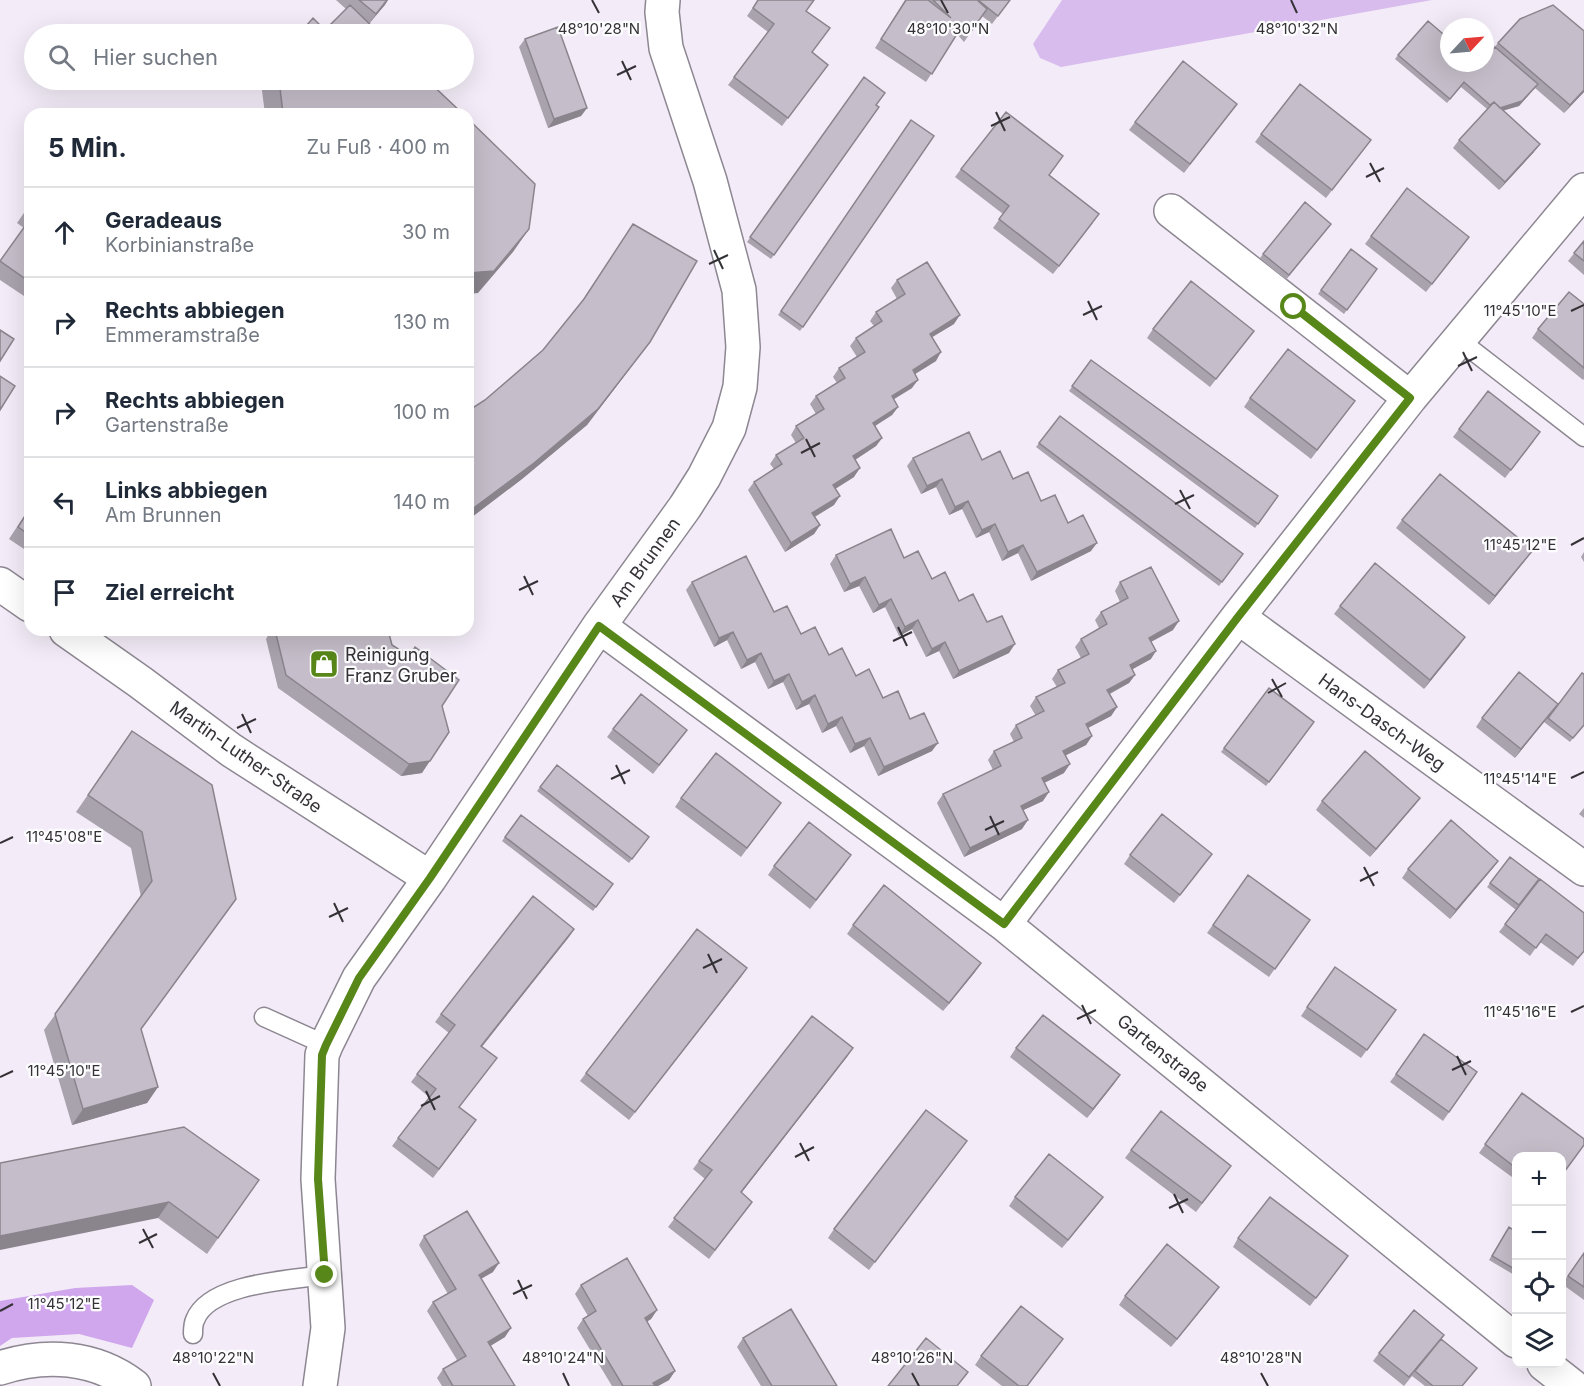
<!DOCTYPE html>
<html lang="de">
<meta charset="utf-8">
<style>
:root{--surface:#fff;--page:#f2f2f3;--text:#1f2937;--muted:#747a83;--line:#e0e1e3}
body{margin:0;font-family:Inter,sans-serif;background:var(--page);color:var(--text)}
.controls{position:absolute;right:18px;bottom:18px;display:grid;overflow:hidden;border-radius:12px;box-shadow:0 6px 24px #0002}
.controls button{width:54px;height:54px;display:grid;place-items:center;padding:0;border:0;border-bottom:2px solid var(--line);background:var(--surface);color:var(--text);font:30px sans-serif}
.compass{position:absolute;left:1440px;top:18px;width:54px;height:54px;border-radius:50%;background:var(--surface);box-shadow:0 6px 24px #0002;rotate:64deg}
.stop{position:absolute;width:18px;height:18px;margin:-14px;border:4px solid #588719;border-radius:50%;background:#fff}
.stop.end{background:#588719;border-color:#fff;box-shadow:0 2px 6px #0008}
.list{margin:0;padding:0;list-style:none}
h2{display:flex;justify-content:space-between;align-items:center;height:78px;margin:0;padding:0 24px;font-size:26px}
h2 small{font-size:20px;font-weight:400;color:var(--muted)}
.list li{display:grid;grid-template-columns:39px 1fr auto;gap:18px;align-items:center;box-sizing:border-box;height:90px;padding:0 24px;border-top:2px solid var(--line)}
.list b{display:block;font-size:22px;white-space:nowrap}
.list p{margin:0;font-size:20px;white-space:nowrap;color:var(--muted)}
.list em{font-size:20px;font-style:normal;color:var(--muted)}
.icon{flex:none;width:33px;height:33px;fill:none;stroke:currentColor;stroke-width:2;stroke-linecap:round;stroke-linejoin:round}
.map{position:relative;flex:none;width:1584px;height:1386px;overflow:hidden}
.search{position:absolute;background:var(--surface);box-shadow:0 6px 24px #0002;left:24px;top:24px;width:450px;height:66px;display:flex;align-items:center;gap:15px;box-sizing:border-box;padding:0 21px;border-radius:33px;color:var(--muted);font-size:22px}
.panel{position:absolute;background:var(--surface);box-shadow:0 6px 24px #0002;left:24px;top:108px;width:450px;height:528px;border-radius:18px}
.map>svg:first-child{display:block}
</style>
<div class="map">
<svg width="1584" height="1386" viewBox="0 0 1584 1386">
<rect width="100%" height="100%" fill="#f3ecf8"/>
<!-- green -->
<path fill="#d8bced" d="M1062 0H1432L1061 67 1040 58 1033 44Z"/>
<!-- forest -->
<path fill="#d0a7ec" d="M132 1285 154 1300 132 1348 79 1334 12 1338 0 1346V1301L75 1288Z"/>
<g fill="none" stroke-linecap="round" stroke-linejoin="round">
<!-- service casing -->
<g stroke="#8d8792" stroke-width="21">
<path id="service" d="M1459 340 1584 437
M264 1017 326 1045
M193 1334C193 1330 193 1324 195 1320 209 1283 291 1280 325 1275"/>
</g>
<!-- minor casing -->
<g stroke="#8d8792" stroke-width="36">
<path id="minor" d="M1171 211 1410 398
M0 584 30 605
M1238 617 1584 869
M599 626 1004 924 1516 1341
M66 630 140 682 231 750 430 878
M1004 924 1238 617 1410 398 1584 190
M1544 1364 1572 1386
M320 1386 328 1328 318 1179 322 1055 326 1045 359 978 430 878 599 626 685 507 704 477 729 428 740 387 743 347 739 290 710 181 666 48 662 12 663 0"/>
</g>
<!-- secondary casing -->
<g stroke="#8d8792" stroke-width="36">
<path id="secondary" d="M0 1368C45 1353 95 1356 134 1386"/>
</g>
<!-- service -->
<use href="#service" stroke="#fff" stroke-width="18"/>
<!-- minor -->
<use href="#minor" stroke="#fff" stroke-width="33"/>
<!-- secondary -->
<use href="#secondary" stroke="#fff" stroke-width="33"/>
</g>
<!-- wall -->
<path fill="#a9a3ae" d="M336 0H388L369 24 325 30 346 9Z
M758 0 806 11 812 53 828 65 782 126 728 85 768 32 747 16Z
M905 0H1010L992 24 982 16 964 42 957 34 926 82 875 48Z
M1584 31V92L1564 113 1535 88 1519 106 1503 110 1534 152 1499 190 1453 148 1459 140 1487 109 1461 87 1447 103 1395 59 1398 55 1479 64 1498 43Z
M525 39 587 108 581 116 548 128 519 47Z
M864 77 876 105 879 107 771 259 747 242Z
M264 80H427L463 114H265L261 83Z
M1231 112 1184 173 1129 130 1135 122Z
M911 120 934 136 800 331 778 315Z
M1261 134 1365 148 1326 198 1255 142Z
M961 169 1049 175 1093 223 1053 274 993 228 1003 214 955 177Z
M30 204V300L0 280V262L24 228 17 223Z
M633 224 650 342 587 425 522 479 468 520V411L485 400 543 350 580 304Z
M1331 224 1286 280 1260 258 1263 254Z
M1371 236 1463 245 1426 292 1365 244Z
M1584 241V275L1568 261Z
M1351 249 1377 269 1344 314 1318 294Z
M897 280 954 324 932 337 936 361 915 374 912 388 894 399 898 407 892 415 875 426 882 438 876 446 855 460 854 477 835 489 834 505 815 517 820 525 814 534 785 552 748 490 754 482 774 469 770 464 776 455 796 443 791 435 796 426 816 414 810 404 816 396 837 383 833 377 839 368 857 357 850 346 856 338 874 326 870 321 876 312 897 299 891 288Z
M1584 304V379L1583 380 1532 338 1538 329Z
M1153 329 1254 331 1210 387 1147 338Z
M1091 360 1278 496 1255 528 1069 391Z
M1250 398 1355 401 1311 459 1244 407Z
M1060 416 1243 554 1219 586 1036 447Z
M1459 429 1534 441 1505 478 1453 437Z
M913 458 982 460 1013 479 1068 523 1091 551 1031 581 1018 553 1002 561 989 532 976 538 962 509 949 515 936 487 921 494 907 466Z
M30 507V553L9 539Z
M1402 520 1533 550 1489 605 1396 528Z
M1584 552V562L1581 557Z
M836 555 904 558 987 622 1009 653 953 679 939 651 926 657 912 629 899 636 885 607 873 613 859 586 844 592 830 564Z
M692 582 774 612 910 719 932 751 878 776 864 746 850 753 836 726 822 733 809 704 796 710 783 682 768 689 755 662 741 669 727 640 714 647 686 590Z
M1120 582 1173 630 1151 642V659L1132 669 1135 675 1129 683 1110 694 1117 707 1111 716 1088 728 1092 736 1086 745 1065 755 1064 773 1044 783 1043 801 1023 810 1022 829 964 857 937 803 943 794 993 770 988 760 994 751 1014 742 1010 734 1016 725 1036 716 1030 706 1036 697 1057 687 1052 679 1058 670 1081 658 1075 647 1081 639 1099 628 1095 620 1101 612 1120 602 1115 591Z
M1340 606 1465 637 1424 689 1334 614Z
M271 630H388L392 645 442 706 422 773 401 776 278 688 266 639Z
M1269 688 1314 722 1266 786 1221 752Z
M1558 704 1584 725 1570 742 1544 722 1515 758 1476 727 1482 718Z
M613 729 687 730 653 774 607 737Z
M132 731 212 785 141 1030 158 1087 147 1103 72 1125 44 1030 141 897 131 848 76 812Z
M557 765 649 837 629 863 537 791Z
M681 798 781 803 741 857 675 807Z
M1420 798 1414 806 1370 857 1316 810 1322 801Z
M1584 808V818L1579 814Z
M521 815 613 884 593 911 502 841Z
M1130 855 1206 862 1174 903 1124 864Z
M1510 857 1584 951 1573 966 1540 942 1530 956 1499 932 1516 910 1487 887Z
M1498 861 1492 869 1450 919 1402 878 1408 869Z
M845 864 810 909 768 875 774 866Z
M1248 875 1310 920 1269 977 1207 933Z
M853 925 975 972 943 1011 847 934Z
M574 929 482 1047 459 1108 470 1129 433 1178 392 1146 429 1097 411 1082 449 1033 435 1022 441 1014Z
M747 968 629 1120 580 1081 586 1073Z
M1307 1007 1396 1010 1361 1058 1301 1016Z
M853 1048 741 1193 746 1210 709 1259 668 1227 705 1179 693 1169 699 1161Z
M1016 1048 1120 1075 1087 1118 1010 1057Z
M1477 1072 1443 1121 1390 1082 1396 1074Z
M1522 1093 1516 1156V1180L1479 1153Z
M961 1149 869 1270 828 1238 834 1229Z
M1131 1150 1225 1174 1196 1212 1125 1158Z
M0 1163 259 1180 207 1254 158 1218Z
M1015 1197 1097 1205 1062 1248 1009 1206Z
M1506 1231 1516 1232V1276L1489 1260Z
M424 1236 493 1272 481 1279 505 1337 490 1346 515 1386H442L437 1378 443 1369 457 1360 427 1311 433 1302 448 1294 419 1245Z
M1238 1238 1342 1264 1310 1306 1233 1247Z
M1584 1253V1300L1562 1284Z
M581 1285 657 1310 651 1319 647 1322 675 1371 669 1380 658 1386H612L577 1328 583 1319 588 1316 575 1294Z
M1219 1287 1171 1347 1119 1305 1125 1296Z
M743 1338 837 1386H761L737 1347Z
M1441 1339 1463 1386H1425L1412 1376 1404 1386 1373 1361 1379 1353Z
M981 1356 1027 1386H1002L975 1365Z"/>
<!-- shaded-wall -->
<path fill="#8a858d" d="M387 0H388L385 5 367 26Z
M1538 84 1519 106 1492 114Z
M1584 90V92L1564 113 1570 105Z
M587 108 581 116 548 128 554 119Z
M1540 144 1534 152 1499 190 1505 182Z
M529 229 513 252 478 293 468 294V273Z
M960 315 954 324 924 342 930 334Z
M650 342 587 425 522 479 468 520V518L475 507Z
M941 352 936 361 907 379 913 370Z
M918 380 912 388 886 404 892 396Z
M898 407 892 415 867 431 873 423Z
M882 438 876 446 847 465 853 456Z
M860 468 854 477 827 494 833 485Z
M942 479 936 487 921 494 927 486Z
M840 496 834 505 807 521 812 513Z
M968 501 962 509 949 515 955 507Z
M995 524 989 532 976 538 982 530Z
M820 525 814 534 785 552 791 543Z
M1097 543 1091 551 1031 581 1037 572Z
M1023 545 1018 553 1002 561 1008 552Z
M1533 550 1527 558 1489 605 1495 596Z
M865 577 859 586 844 592 850 584Z
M891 599 885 607 873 613 879 605Z
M918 620 912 629 899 636 905 627Z
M1179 621 1173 630 1143 646 1149 638Z
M733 632 727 640 714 647 719 638Z
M1465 637 1459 646 1424 689 1430 680Z
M945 642 939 651 926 657 932 649Z
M1015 644 1009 653 953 679 959 671Z
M1156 651 1151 659 1124 674 1130 665Z
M761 653 755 662 741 669 747 660Z
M789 674 783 682 768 689 774 681Z
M1135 675 1129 683 1101 698 1107 690Z
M815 695 809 704 796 710 802 702Z
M1117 707 1111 716 1080 732 1086 724Z
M842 717 836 726 822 733 828 724Z
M1547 718 1544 722 1515 758 1521 749Z
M1092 736 1086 745 1057 760 1063 751Z
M870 738 864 746 850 753 855 744Z
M938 743 932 751 878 776 884 767Z
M430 761 422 773 401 776 409 764Z
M1070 764 1064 773 1036 787 1042 778Z
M1049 792 1043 801 1015 814 1021 806Z
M1420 798 1414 806 1370 857 1376 849Z
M1028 820 1022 829 964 857 970 848Z
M1498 861 1492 869 1450 919 1456 910Z
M574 929 569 937 475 1055 481 1046Z
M981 963 975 972 943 1011 949 1003Z
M747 968 741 977 629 1120 635 1112Z
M853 1048 847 1057 735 1201 741 1192Z
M1120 1075 1114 1084 1087 1118 1093 1109Z
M158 1087 147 1103 72 1125 83 1109Z
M1103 1197 1097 1205 1062 1248 1068 1240Z
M169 1202 158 1218 0 1250V1236Z
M499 1263 493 1272 473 1283 479 1275Z
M1219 1287 1213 1295 1171 1347 1177 1339Z
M657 1310 651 1319 639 1326 645 1318Z
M511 1328 505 1337 482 1351 488 1342Z
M675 1371 669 1380 658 1386H652L653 1383Z"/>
<!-- building -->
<path fill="#c5beca" stroke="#8a858d" stroke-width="1.5" d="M359 0H387L376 14Z
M758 0H814L806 11 830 28 812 52 828 65 788 118 734 77 774 24 753 8Z
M906 0H928L951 18 933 0H977L987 9 970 33 962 26 932 74 881 39Z
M978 0H1010L998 16Z
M350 5 380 34H299L313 18 325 30Z
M1553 5 1584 31V90L1570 105 1498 43 1520 19Z
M1428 21 1449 39V63H1478L1479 64 1480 63H1485V58L1495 47 1538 84 1522 101 1500 108 1494 102 1490 105 1464 82 1450 99 1398 55Z
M558 27 587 108 554 119 525 39Z
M1183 61 1237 104 1190 164 1135 122Z
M864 77 885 93 876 105 879 107 774 255 750 237Z
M279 80H427L463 114H285L283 113Z
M1300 84 1371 140 1332 190 1261 134Z
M1494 102 1540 144 1505 182 1459 140Z
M1006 112 1063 156 1049 175 1099 214 1059 266 999 219 1009 206 961 169Z
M468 119 535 184 529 229 494 271 468 273Z
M911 120 934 136 803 327 781 311Z
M1407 188 1469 237 1432 284 1371 236Z
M1305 202 1331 224 1289 275 1263 254Z
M30 204V214L26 210Z
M30 219V282L0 261Z
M633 224 697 261 650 342 598 409 534 463 475 507 468 517V411L485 400 543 350 584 299Z
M1584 241V261L1574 253Z
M1351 249 1377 269 1347 310 1321 290Z
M927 262 960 315 930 334 941 352 913 370 918 380 892 396 898 407 873 423 882 438 853 456 860 468 833 485 840 496 812 513 820 525 791 543 754 482 782 464 776 455 804 438 796 426 824 409 816 396 845 378 839 368 865 352 856 338 882 321 876 312 905 294 897 280Z
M1191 281 1254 331 1216 379 1153 329Z
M1569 292 1584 304V368L1538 329Z
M0 330 14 339 0 361Z
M1288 349 1355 401 1317 450 1250 398Z
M1091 360 1278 496 1258 524 1072 386Z
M0 376 15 386 0 410Z
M1488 391 1540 432 1511 470 1459 429Z
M1060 416 1243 554 1222 582 1039 443Z
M969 432 982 460 1000 451 1013 479 1028 472 1041 501 1055 495 1068 523 1083 515 1097 543 1037 572 1023 545 1008 552 995 524 982 530 968 501 955 507 942 479 927 486 913 458Z
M1440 474 1533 550 1495 596 1402 520Z
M30 508V535L18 527Z
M891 529 904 558 918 551 932 579 945 572 959 601 973 594 987 622 1002 616 1015 644 959 671 945 642 932 649 918 620 905 627 891 599 879 605 865 577 850 584 836 555Z
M746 556 774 612 787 606 801 634 815 627 829 655 842 648 856 676 869 669 883 698 898 691 910 719 924 713 938 743 884 767 870 738 855 744 842 717 828 724 815 695 802 702 789 674 774 681 761 653 747 660 733 632 719 638 692 582Z
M1375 563 1465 637 1430 680 1340 606Z
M1151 567 1179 621 1149 638 1156 651 1130 665 1135 675 1107 690 1117 707 1086 724 1092 736 1063 751 1070 764 1042 778 1049 792 1021 806 1028 820 970 848 943 794 1001 766 994 751 1022 738 1016 725 1044 711 1036 697 1065 683 1058 670 1089 654 1081 639 1107 624 1101 612 1128 598 1120 582Z
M275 630H388L392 645 409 656 415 647 459 680 442 706 449 732 430 761 409 764 286 675Z
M1519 672 1558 704 1521 749 1482 718Z
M1582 673 1584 674V725L1573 738 1548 718Z
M1269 688 1314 722 1269 782 1224 748Z
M641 694 687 730 659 765 613 729Z
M132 731 212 785 236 899 141 1029 158 1087 83 1109 55 1014 152 881 142 832 88 795Z
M1365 751 1420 798 1376 849 1322 801Z
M716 753 781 803 747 848 681 798Z
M557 765 649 837 632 859 540 787Z
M1162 814 1212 854 1180 895 1130 855Z
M521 815 613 884 596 907 505 837Z
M1451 820 1498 861 1456 910 1408 869Z
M809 822 851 855 816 900 774 866Z
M1510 857 1539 879 1519 905 1490 883Z
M1248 875 1310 920 1275 969 1213 925Z
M1540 879 1584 913V951L1578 958 1546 934 1536 948 1505 924Z
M884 885 981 963 949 1003 853 925Z
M533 896 574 929 481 1046 497 1058 459 1107 476 1120 439 1169 398 1138 436 1089 417 1074 455 1025 441 1014Z
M697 929 747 968 635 1112 586 1073Z
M1335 967 1396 1010 1367 1050 1307 1007Z
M1043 1015 1120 1075 1093 1109 1016 1048Z
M812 1016 853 1048 741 1192 752 1202 715 1250 674 1218 712 1170 699 1161Z
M1424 1034 1477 1072 1449 1112 1396 1074Z
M1522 1093 1584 1139V1145L1562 1175V1156H1516V1168L1485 1144Z
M926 1110 967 1141 875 1262 834 1229Z
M1161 1111 1231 1166 1202 1203 1131 1150Z
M184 1127 259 1180 218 1238 169 1202 0 1236V1163Z
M1049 1154 1103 1197 1068 1240 1015 1197Z
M1270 1197 1348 1256 1316 1298 1238 1238Z
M467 1211 499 1263 479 1275 511 1328 488 1342 515 1386H453L443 1369 466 1356 433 1302 456 1289 424 1236Z
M1509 1227 1516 1232V1270L1492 1256Z
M1167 1244 1219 1287 1177 1339 1125 1296Z
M1584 1253V1287L1568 1276Z
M627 1258 657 1310 645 1318 675 1371 653 1383 655 1386H623L583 1319 596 1311 581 1285Z
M1021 1306 1063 1339 1027 1386H1019L981 1356Z
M791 1309 837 1386H772L743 1338Z
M1414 1310 1444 1335 1409 1377 1379 1353Z
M926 1338 968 1372 957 1386H888Z
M1441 1339 1477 1368 1462 1386H1433L1415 1371Z"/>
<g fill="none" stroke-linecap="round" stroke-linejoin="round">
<!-- route -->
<path stroke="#588719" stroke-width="8" d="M325 1275 318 1179 322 1055 326 1045 359 978 430 878 599 626 1004 924 1238 617 1410 398 1294 307"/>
</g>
<!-- ticks -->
<path fill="none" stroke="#343236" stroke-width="2" d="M592 0 599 13M941 0 948 13M1291 0 1297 13M622 61 631 80M617 75 636 66M996 112 1005 131M991 126 1010 117M1370 163 1380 182M1366 177 1384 168M714 250 723 269M709 264 728 255M1088 301 1097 320M1571 311 1584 305M1083 315 1102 306M1463 352 1472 371M1458 366 1477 357M806 439 815 457M801 453 820 443M1180 490 1190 509M1175 504 1194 495M1571 545 1584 538M524 576 533 595M519 590 538 581M898 627 907 646M893 641 912 632M1272 679 1282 697M1268 693 1286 683M242 714 251 733M237 728 256 719M616 765 625 784M1571 778 1584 772M611 779 630 770M990 816 999 835M985 830 1004 821M0 843 13 837M1364 867 1374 886M1360 881 1378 872M334 903 343 922M329 917 348 908M708 954 717 973M703 968 722 959M1082 1005 1091 1024M1571 1012 1584 1006M1077 1019 1096 1010M1457 1056 1466 1075M1452 1070 1471 1061M0 1077 13 1071M426 1091 435 1110M421 1106 440 1096M800 1143 809 1161M795 1157 814 1147M1174 1194 1183 1213M1169 1208 1188 1199M143 1229 153 1248M139 1243 157 1234M518 1280 527 1299M513 1294 532 1285M0 1311 13 1304M213 1373 220 1386M563 1373 569 1386M912 1373 919 1386M1261 1373 1268 1386"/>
<!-- icons -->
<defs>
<g id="shop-square" transform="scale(1.5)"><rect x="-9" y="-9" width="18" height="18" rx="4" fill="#588719" stroke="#fdfcfe"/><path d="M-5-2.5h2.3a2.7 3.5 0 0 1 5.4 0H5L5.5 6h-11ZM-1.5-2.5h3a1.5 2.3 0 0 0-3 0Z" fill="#fff"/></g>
</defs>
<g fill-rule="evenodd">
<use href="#shop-square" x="324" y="664"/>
</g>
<g text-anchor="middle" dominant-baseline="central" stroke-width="4.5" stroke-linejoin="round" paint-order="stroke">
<!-- street labels -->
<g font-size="18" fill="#343236" stroke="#fdfcfe">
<text transform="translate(645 562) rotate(-54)">Am Brunnen</text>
<text transform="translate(1382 722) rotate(36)">Hans-Dasch-Weg</text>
<text transform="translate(246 757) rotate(35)">Martin-Luther-Straße</text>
<text transform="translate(1163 1053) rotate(39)">Gartenstraße</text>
</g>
<!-- poi labels -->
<g font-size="18" fill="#343236" stroke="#fdfcfe" text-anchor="start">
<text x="345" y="654">Reinigung<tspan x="345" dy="21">Franz Gruber</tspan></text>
</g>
</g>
<g font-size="15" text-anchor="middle" fill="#343236" stroke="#fdfcfe" stroke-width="4.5" stroke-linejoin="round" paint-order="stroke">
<text x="1297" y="34">48°10'32"N</text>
<text x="599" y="34">48°10'28"N</text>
<text x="948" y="34">48°10'30"N</text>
<text x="1520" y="316">11°45'10"E</text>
<text x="1520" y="550">11°45'12"E</text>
<text x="1520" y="784">11°45'14"E</text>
<text x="64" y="842">11°45'08"E</text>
<text x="1520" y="1017">11°45'16"E</text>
<text x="64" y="1076">11°45'10"E</text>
<text x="64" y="1309">11°45'12"E</text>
<text x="213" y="1363">48°10'22"N</text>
<text x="563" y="1363">48°10'24"N</text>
<text x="912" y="1363">48°10'26"N</text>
<text x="1261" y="1363">48°10'28"N</text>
</g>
</svg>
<div class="controls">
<button>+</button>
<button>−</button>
<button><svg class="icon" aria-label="locate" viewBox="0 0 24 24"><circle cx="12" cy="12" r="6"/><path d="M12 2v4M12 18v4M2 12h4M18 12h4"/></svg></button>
<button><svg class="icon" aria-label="layers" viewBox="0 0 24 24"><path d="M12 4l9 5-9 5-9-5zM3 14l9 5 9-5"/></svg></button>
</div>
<svg class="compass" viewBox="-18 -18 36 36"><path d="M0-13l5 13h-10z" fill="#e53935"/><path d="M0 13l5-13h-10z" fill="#747a83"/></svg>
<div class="stop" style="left:1294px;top:307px"></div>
<div class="stop end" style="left:325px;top:1275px"></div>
<div class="search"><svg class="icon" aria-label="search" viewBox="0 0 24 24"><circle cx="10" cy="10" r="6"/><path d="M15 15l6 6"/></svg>Hier suchen</div>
<section class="panel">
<h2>5 Min.<small>Zu Fuß · 400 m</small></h2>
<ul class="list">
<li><svg class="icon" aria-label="ahead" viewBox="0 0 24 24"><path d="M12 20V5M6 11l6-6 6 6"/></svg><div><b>Geradeaus</b><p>Korbinianstraße</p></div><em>30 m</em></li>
<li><svg class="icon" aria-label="right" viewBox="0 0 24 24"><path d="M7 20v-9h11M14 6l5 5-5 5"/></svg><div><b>Rechts abbiegen</b><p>Emmeramstraße</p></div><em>130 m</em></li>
<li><svg class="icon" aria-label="right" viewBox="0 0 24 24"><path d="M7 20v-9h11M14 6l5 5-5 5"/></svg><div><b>Rechts abbiegen</b><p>Gartenstraße</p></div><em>100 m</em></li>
<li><svg class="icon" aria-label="left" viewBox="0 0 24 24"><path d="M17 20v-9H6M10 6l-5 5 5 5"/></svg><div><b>Links abbiegen</b><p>Am Brunnen</p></div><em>140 m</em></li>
<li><svg class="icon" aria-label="arrive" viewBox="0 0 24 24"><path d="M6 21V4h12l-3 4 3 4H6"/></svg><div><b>Ziel erreicht</b></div></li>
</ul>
</section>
</div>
